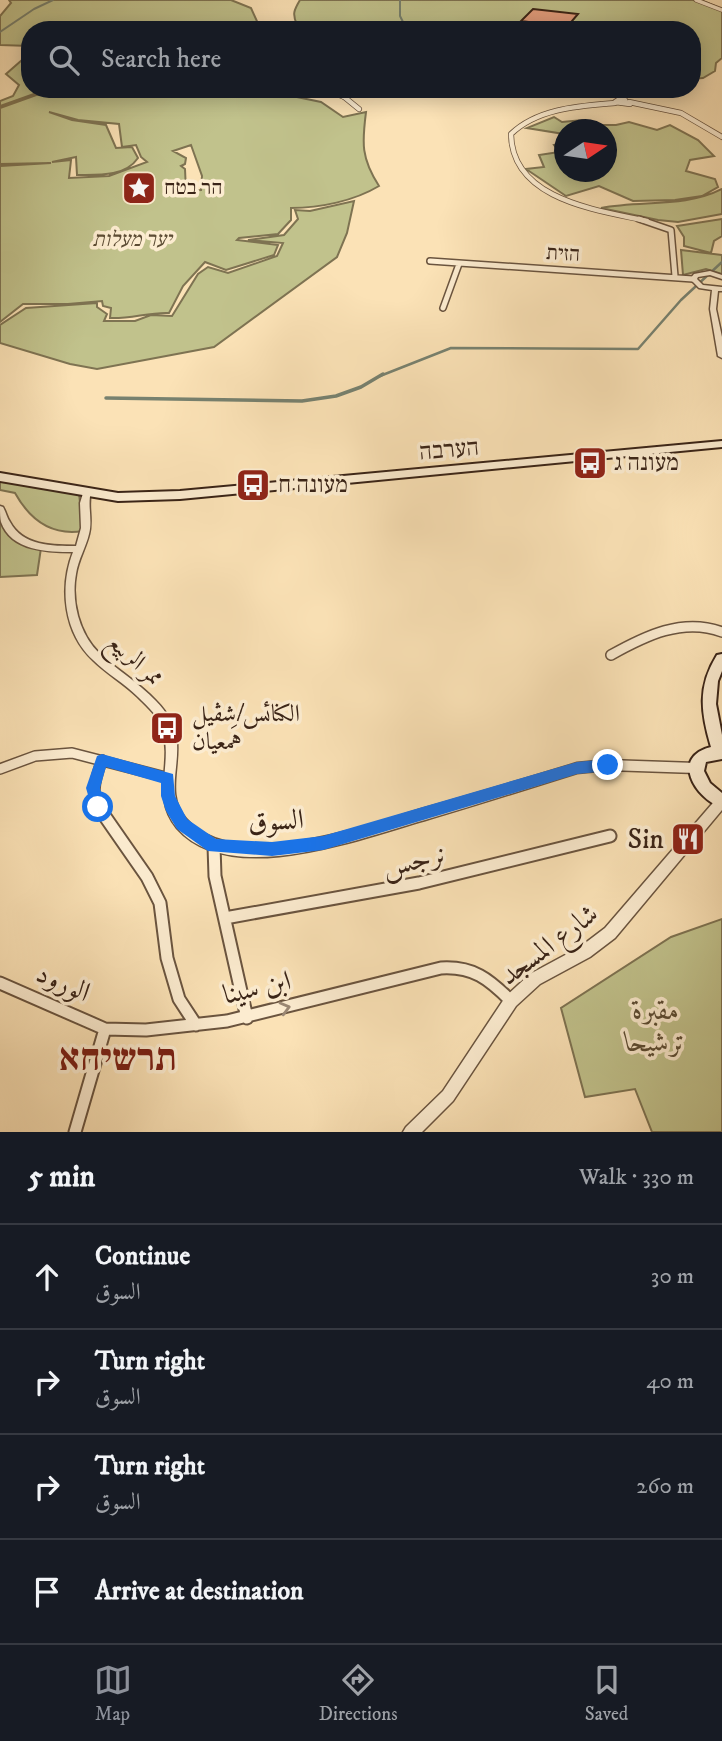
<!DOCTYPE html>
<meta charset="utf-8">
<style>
:root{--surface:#171b24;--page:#242831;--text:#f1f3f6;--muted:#9ea1a6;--line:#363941;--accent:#8c9099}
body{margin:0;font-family:"IM FELL DW Pica",Amiri,"Frank Ruhl Libre",serif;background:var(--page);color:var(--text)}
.compass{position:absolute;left:554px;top:119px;width:63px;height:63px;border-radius:50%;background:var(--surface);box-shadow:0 4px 18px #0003;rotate:77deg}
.stop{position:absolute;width:21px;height:21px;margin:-16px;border:5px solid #1a73e8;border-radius:50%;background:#fff}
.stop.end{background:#1a73e8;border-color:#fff;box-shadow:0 2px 7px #0008}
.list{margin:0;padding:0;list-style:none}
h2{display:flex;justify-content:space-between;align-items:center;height:91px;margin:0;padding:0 28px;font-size:30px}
h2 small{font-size:23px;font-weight:400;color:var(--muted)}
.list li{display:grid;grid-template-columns:46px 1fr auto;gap:21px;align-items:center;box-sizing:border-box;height:105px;padding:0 28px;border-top:2px solid var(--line)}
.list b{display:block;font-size:26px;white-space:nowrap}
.list p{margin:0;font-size:23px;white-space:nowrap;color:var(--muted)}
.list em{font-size:23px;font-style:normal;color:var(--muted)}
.icon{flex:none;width:38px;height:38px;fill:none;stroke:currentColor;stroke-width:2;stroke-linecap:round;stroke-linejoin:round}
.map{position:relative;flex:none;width:722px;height:1132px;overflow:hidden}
.search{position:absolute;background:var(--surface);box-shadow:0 4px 18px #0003;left:21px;right:21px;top:21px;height:77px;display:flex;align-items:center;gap:18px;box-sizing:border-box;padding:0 24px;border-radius:28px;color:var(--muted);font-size:26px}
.sheet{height:511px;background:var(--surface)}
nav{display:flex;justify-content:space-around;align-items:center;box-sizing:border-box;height:98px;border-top:2px solid var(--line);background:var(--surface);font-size:19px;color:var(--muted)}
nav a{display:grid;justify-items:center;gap:4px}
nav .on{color:var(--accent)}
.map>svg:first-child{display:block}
</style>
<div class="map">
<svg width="722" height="1132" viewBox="0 0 722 1132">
<rect width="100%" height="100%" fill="#fbe2b6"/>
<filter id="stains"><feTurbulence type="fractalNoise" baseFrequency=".00286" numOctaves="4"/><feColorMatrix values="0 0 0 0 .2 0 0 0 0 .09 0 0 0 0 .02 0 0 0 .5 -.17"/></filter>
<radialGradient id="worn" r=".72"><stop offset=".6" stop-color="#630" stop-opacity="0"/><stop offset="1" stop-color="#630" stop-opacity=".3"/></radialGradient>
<!-- green -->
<path fill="#c1c28c" stroke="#7e7352" stroke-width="2" fill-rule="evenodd" d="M9 0H231L251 8 260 28 265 30H30V46L0 45V16L11 3Z
M300 0H701L722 9V58L716 63 715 71 703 78 692 79V30H381L361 27 270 30 297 25C292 14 294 10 300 0Z
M30 53V89H48L0 106V101L13 96 19 85 6 74Z
M53 89H258L321 102 343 117 366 112C362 143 361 158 379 186 354 201 320 208 291 208V220L278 234 239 238 237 240 278 245 274 255 226 270 205 262 183 286 169 313C149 312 131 319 110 318L111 308 103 306 102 301 68 304H23L0 322V166L51 163 0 164V108ZM49 112 78 120 119 124 122 147 136 145 141 157 147 162 109 176 69 178 71 160 52 162 76 157 77 175C98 175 125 177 138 158L132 147 116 148 106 125 72 120ZM191 145 202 176 201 190 186 191 185 169 181 166 185 164 186 158 173 151Z
M554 117 562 122 583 120 595 125H616L629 122 657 130 670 125 698 140 714 156 690 160 686 171 715 179 718 187 702 196 675 200 633 201 599 186 566 196 526 169 544 167 539 155 559 152 554 145 564 143V172H606V130H564V134L527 128Z
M722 189V214L678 222 658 220 601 208C642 200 685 208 722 189Z
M354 201 347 233 337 257 214 347 97 369 70 364 0 343V325L26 308 97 303V307L107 314 104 321H135L151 315 172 316 198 274 208 267 228 273 277 256 283 243 248 240 284 235 298 219 295 210 310 211Z
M722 219V236L714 241 711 253 684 246V237L677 226Z
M681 250 722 255V274L706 269 683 275Z
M0 480 79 493 83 531C52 536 30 520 15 493L0 490Z
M0 517 8 527 41 548 37 575 0 577Z
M722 919V1132H652L635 1089 585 1097 561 1008 671 937Z"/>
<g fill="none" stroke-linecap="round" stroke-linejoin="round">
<!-- stream-far2 -->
<path stroke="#77816f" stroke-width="2" d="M400 0V16L407 30
M0 32 34 9 53 0"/>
<!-- stream-far1 -->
<path stroke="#77816f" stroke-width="2.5" d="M380 376 451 348 638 349 681 300 722 262"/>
<!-- stream -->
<path stroke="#77816f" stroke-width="3.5" d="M106 398 302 401 336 396 361 387 383 374"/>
</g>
<!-- building -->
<path fill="#e7a181" stroke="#3a2417" stroke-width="2" d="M533 9 578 14 567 27 521 21Z"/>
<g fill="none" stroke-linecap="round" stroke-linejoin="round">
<!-- minor-far4 casing -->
<g stroke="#6a543f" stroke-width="5">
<path id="minor-far4" d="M696 0 722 10
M321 89 346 98
M610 89 622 98"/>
</g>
<!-- minor-far3 casing -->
<g stroke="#6a543f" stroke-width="6">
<path id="minor-far3" d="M343 96 359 109
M620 96 625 100
M618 100 630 104 615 102Z
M629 102 681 113 722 137
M615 103C580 106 538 108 511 134 512 200 597 210 647 221"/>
</g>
<!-- minor-far2 casing -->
<g stroke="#6a543f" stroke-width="8">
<path id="minor-far2" d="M639 219 671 230 675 276
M430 261 693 279
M443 308 459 264"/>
</g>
<!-- minor-far1 casing -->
<g stroke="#6a543f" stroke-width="12">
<path id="minor-far1" d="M611 655C645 636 683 617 722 632
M102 760C93 786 90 796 107 820
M0 769 35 756 72 753 169 778"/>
</g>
<!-- minor casing -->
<g stroke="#6a543f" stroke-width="15">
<path id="minor" d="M106 818 147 877 160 903 167 958 179 999 196 1025
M214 846 215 876 247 1018
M225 918 419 883 610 836
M0 983 105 1029
M75 1132 105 1029 146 1030 227 1021 441 968C473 966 489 979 511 1001"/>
</g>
<!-- tertiary casing -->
<g stroke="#6a543f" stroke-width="3">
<path id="tertiary" d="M710 271 722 275V279L710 275 698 277 697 279 703 285 722 287V291H718L716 309 722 337V358L718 356 710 309 712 290 699 288 690 279 694 274Z
M87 489 91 492C87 506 93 519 89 534 86 547 78 560 76 574 71 601 79 633 99 653 117 670 138 682 156 701 167 712 175 726 177 743 179 769 166 797 186 819 235 876 369 824 429 807 479 793 528 778 577 763L608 760 696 763 700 764 702 768 700 772 696 773 608 770 577 773C526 789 476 805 425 820 361 838 230 889 177 828 151 797 173 765 163 731 160 717 148 707 138 697 124 683 107 674 93 660 64 633 59 588 73 552 48 552 11 551 1 522 0 518 0 511 0 506L3 507C6 512 7 518 10 522 23 546 52 546 76 546L81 528 80 503 84 490Z
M722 795V810L615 938 590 957 540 984 516 1006 453 1101 422 1132H403L406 1127 443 1091 506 996 530 974 580 947 605 928 718 797Z"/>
</g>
<!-- secondary casing -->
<g stroke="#3a2417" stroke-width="4">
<path id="secondary" d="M722 441V447L180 499 118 501 0 481V473L118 493 180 491Z
M722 654V671L718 681 716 704 722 735V759L706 762 704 771 710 783 722 793V808C695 798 670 757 711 747 701 713 697 687 717 655Z"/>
</g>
<!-- minor-far4 -->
<use href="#minor-far4" stroke="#fcecd0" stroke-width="3.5"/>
<!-- minor-far3 -->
<use href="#minor-far3" stroke="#fcecd0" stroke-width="4.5"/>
<!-- minor-far2 -->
<use href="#minor-far2" stroke="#fcecd0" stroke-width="5"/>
<!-- minor-far1 -->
<use href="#minor-far1" stroke="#fcecd0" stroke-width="9"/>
<!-- minor -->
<use href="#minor" stroke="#fcecd0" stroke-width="11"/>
<!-- tertiary -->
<use href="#tertiary" fill="#fcecd0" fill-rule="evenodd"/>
<!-- secondary -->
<use href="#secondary" fill="#fcecd0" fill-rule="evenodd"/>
</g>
<!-- one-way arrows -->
<defs><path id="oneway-chevron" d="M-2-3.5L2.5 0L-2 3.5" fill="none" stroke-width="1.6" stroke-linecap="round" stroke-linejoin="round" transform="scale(1.75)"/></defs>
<use stroke="#9b8874" href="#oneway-chevron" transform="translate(285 1008) rotate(-15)"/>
<!-- route -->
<path fill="#1a73e8" d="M102 754 173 774 175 796 187 819 216 839 272 842 323 836 577 762 608 759 615 765 608 771 577 774 323 850 272 856 208 851 177 829 166 811 161 796V783L106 767 100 788 105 807 98 814 93 812 86 788 97 756Z"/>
<!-- icons -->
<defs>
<g id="sight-square" transform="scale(1.75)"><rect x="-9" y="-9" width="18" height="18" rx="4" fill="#8f2418" stroke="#fcecd0"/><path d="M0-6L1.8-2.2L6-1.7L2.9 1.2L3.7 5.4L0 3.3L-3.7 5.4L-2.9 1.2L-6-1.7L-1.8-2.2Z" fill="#fff"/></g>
<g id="bus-square" transform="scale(1.75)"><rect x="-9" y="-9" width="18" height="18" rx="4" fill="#8f2418" stroke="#fcecd0"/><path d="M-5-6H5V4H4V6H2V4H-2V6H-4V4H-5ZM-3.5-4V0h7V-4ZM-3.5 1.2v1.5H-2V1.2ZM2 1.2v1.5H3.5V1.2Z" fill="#fff"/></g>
<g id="restaurant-square" transform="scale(1.75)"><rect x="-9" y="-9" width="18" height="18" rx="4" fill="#8f2418" stroke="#fcecd0"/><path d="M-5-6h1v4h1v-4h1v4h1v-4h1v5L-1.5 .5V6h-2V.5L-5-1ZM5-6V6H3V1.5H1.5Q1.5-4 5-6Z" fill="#fff"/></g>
</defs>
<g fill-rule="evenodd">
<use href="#sight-square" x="139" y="188"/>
<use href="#bus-square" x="590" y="463"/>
<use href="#bus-square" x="253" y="485"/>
<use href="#bus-square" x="167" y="728"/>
<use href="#restaurant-square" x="688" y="839"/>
</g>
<g text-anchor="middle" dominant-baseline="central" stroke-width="7" stroke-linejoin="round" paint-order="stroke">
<!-- far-poi labels -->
<g font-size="21" fill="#3a2417" stroke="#fcecd0" text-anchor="start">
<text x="164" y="188">הר בטח</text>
</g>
<!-- far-park labels -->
<g font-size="21" font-style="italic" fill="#5c4c34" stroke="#fcecd0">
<text x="132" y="240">יער מעלות</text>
</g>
<!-- far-street labels -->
<g font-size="21" fill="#3a2417" stroke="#fcecd0">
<text transform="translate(563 254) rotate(3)">הזית</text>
</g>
<!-- street labels -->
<g font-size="24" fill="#3a2417" stroke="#fcecd0">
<text transform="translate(449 450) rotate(-5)">הערבה</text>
<text transform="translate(135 660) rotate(41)">ممر الربيع</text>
</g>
<!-- poi labels -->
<g font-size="24" fill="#3a2417" stroke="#fcecd0" text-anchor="start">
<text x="614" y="463">מעונה ג</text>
<text x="278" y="485">מעונה ח</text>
<text x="192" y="714">الكنائس/شڤيل<tspan x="192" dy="28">هَمعيان</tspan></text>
</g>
<!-- near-street labels -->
<g font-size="28" fill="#3a2417" stroke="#fcecd0">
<text transform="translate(276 821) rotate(-3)">السوق</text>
<text transform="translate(414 861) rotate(-12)">نرجس</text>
<text transform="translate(549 945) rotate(-37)">شارع المسجد</text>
<text transform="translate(63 983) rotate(24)">الورود</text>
<text transform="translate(257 988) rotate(-13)">ابن سينا</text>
</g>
<!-- near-poi labels -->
<g font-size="28" fill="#3a2417" stroke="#fcecd0" text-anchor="end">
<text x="664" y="839">Sin</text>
</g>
<!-- near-park labels -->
<g font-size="28" font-style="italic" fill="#5c4c34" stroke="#fcecd0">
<text x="656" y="1010">مقبرة<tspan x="656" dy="32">ترشيحا</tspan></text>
</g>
<!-- near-district labels -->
<g font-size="38" font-weight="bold" fill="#7a1f14" stroke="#fcecd0">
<text x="118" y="1059">תרשיחא</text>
</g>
</g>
<rect width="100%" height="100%" filter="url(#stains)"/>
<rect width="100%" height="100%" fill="url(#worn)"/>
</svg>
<svg class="compass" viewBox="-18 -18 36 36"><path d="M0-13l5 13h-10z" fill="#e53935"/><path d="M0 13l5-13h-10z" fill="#9ea1a6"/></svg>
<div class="stop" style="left:98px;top:807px"></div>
<div class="stop end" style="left:608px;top:765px"></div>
<div class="search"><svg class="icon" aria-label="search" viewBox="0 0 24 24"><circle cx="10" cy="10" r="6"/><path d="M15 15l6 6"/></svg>Search here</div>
</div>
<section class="sheet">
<h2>5 min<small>Walk · 330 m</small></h2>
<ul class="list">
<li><svg class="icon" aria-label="ahead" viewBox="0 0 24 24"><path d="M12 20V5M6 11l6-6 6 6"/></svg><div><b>Continue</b><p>السوق</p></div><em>30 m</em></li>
<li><svg class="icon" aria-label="right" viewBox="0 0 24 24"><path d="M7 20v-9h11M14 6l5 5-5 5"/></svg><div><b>Turn right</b><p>السوق</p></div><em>40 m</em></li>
<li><svg class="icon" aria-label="right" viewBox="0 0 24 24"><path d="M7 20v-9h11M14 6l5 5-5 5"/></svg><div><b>Turn right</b><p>السوق</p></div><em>260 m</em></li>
<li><svg class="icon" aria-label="arrive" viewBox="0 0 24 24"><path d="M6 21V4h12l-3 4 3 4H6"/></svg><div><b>Arrive at destination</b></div></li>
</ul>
</section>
<nav>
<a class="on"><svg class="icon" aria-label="map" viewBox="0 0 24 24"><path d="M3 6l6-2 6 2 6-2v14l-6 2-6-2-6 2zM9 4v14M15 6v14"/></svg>Map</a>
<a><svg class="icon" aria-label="directions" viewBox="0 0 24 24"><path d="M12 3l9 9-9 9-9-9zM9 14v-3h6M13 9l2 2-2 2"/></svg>Directions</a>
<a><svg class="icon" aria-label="saved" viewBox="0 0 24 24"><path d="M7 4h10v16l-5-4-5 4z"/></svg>Saved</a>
</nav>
